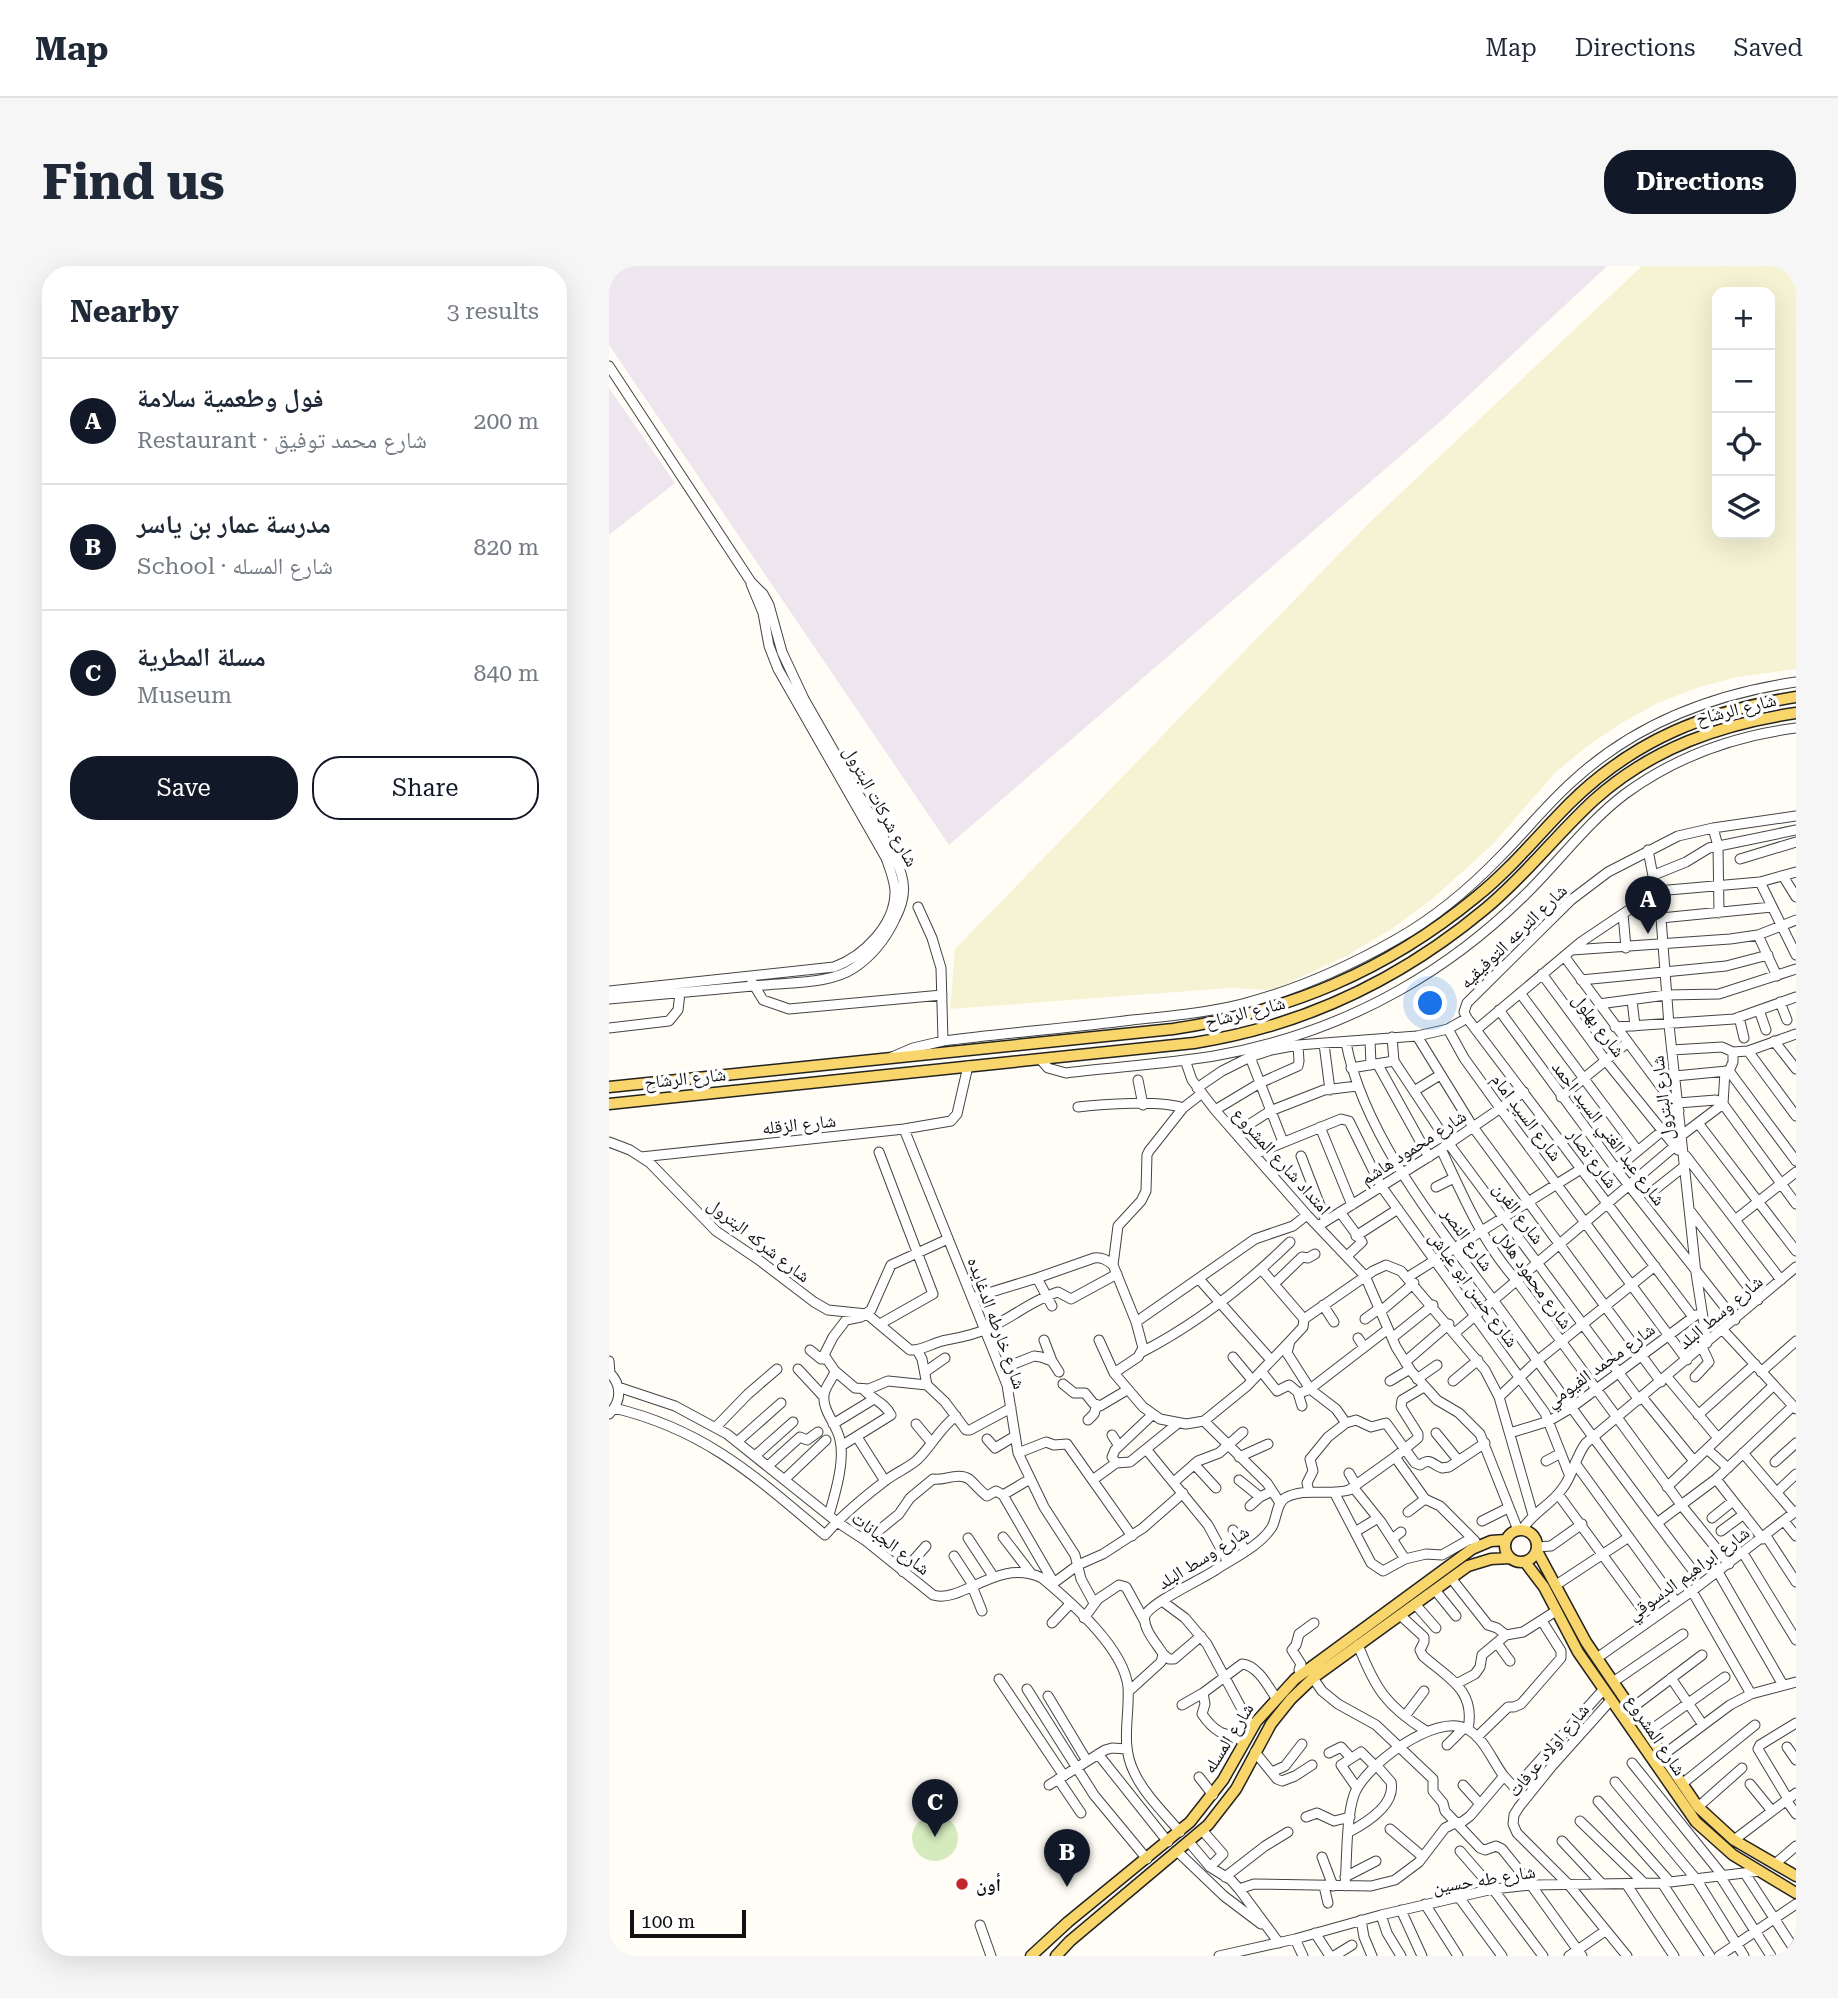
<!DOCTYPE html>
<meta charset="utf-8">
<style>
:root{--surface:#fff;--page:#f6f6f7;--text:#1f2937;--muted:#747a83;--line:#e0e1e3;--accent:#111827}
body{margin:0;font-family:"Roboto Serif","Noto Naskh Arabic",serif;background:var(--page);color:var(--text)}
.controls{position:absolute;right:21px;top:21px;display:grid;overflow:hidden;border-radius:14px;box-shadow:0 7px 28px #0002}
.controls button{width:63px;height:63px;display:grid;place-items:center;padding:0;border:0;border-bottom:2px solid var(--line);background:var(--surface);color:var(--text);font:35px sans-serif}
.scale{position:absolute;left:21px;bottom:18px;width:116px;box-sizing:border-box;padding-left:7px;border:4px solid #111;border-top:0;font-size:19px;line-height:24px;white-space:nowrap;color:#111;-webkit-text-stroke:5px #fff;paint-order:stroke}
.you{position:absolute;left:822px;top:738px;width:24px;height:24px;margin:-18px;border:5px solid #fff;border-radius:50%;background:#1a73e8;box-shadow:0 0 0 10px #1a73e833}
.badge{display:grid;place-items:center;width:46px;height:46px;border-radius:50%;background:var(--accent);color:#fff;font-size:23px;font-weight:700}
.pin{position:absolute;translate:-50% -58px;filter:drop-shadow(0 2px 4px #0008)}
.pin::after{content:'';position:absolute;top:37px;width:24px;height:21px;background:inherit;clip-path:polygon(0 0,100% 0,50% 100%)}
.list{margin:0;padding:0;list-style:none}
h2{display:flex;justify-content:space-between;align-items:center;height:91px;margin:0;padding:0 28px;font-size:30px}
h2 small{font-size:23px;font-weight:400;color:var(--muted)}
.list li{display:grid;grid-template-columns:46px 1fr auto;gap:21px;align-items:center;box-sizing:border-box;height:126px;padding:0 28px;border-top:2px solid var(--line)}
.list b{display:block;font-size:26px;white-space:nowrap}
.list p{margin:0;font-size:23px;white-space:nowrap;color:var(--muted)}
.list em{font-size:23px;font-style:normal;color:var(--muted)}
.actions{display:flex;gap:14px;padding:21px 28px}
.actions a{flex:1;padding:16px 0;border:2px solid var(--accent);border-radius:28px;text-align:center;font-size:24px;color:var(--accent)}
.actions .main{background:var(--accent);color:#fff}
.icon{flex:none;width:38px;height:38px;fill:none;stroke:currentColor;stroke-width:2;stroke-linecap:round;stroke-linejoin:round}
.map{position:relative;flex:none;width:1187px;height:1690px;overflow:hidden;border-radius:28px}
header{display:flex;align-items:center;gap:42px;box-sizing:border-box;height:98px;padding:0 35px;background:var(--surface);border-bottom:2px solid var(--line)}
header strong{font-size:33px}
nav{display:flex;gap:38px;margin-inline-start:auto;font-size:24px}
.intro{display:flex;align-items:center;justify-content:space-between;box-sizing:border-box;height:168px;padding:0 42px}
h1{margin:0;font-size:49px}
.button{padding:18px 32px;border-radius:28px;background:var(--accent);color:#fff;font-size:24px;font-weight:700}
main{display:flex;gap:42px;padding:0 42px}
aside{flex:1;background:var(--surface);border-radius:28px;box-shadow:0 7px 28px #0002}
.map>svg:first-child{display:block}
</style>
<header>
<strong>Map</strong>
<nav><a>Map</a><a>Directions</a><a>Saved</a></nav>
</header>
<div class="intro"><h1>Find us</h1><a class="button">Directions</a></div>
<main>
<aside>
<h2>Nearby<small>3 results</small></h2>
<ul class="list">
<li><span class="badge">A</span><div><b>فول وطعمية سلامة</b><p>Restaurant · شارع محمد توفيق</p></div><em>200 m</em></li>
<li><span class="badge">B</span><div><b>مدرسة عمار بن ياسر</b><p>School · شارع المسله</p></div><em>820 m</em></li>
<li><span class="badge">C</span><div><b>مسلة المطرية</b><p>Museum</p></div><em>840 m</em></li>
</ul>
<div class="actions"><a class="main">Save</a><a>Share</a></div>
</aside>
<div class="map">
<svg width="1187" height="1690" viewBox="0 0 1187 1690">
<rect width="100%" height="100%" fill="#fffdf5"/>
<!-- industrial -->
<path fill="#eee6ef" d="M0 0H998L832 155 340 579 0 79Z
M0 122 66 217 0 269Z"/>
<!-- farmland -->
<path fill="#f6f3d4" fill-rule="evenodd" d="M1033 0H1187V403L1128 411 1087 422 1047 438 1011 458 977 481 945 508 882 580 823 633 781 664 735 691 664 724 621 722 341 743 346 683 761 256ZM1108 26H1161V268H1108Z"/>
<!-- green -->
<path fill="#d5ebbd" d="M303 1572a23 23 0 1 1 46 0a23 23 0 1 1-46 0Z"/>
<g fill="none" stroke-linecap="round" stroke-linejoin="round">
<!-- minor casing -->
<g stroke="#444" stroke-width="11">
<path id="minor" d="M0 100 142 316 154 328 160 339 173 386 195 433 286 592C297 615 298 630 286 653 277 672 263 690 245 702 221 718 183 716 156 719 104 724 52 728 0 733
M1104 562 1109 580 1110 647
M1039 584 1052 652 1060 759 1087 1007 1098 1077
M1131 593 1187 576
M1045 609 1077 596 1100 582 1187 564
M1174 610 1187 631
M1151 616 1187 689
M309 641 323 672 332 702 334 775
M1014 648 1017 682
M1052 652 1163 641
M1149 669 1168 710
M963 684 1121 673 1149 669 1187 654
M955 690 1070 845
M933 708 997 795 1069 884
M972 714 1117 700 1159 689
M143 716 154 734 180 743 333 729
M0 725 225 701C255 690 287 658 286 624 285 613 281 603 277 592L169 403 160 380 154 347 142 318
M911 727 1029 885
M1023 734 1026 760
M1171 736 1178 754
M990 738 1057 729 1110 728 1187 703
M890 744 1007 903 1126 1054
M1150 744 1157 764
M1130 751 1135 772
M858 752 1084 1051
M1006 761 1125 753 1187 731
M0 762 60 755 69 744 71 727
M839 763 855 792 891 842 1078 1094
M867 764 972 676 1048 625 1151 616 1187 606
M808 770 864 861 1052 1116
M783 771 785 795 840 878 1030 1134
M761 774 762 799
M1165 775 1187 803
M737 777C756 874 835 967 893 1046 955 1132 1018 1218 1082 1302
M715 778 721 824
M1063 784 1113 781 1124 786 1139 785 1187 768
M1139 785 1187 850
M283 791 304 782 334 775C397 767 460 762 523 754 560 750 597 747 633 738 688 724 739 701 788 673 825 652 861 622 891 591 916 566 938 538 964 515 1027 457 1104 428 1187 416
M641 791 674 876
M431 793 439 802 457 807C506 801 556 798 605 790 668 779 732 757 789 725 836 699 881 664 919 626 952 593 979 556 1016 528 1068 490 1124 470 1187 462
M576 794 583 814 606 844 698 949 756 1010 787 1081 802 1105 828 1134 850 1147 871 1168 909 1264
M769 799 820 891
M742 802 785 795
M1116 805 1114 838 1187 938
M1120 805 1187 895
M1120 805 1124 796V786
M1066 810 1118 805
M529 814 534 839
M588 822 613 805 641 791 662 784 689 779 808 770 839 763 858 752 855 746 858 737 962 634 999 606 1069 570 1104 562 1187 550
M805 825 831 809
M952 831 1018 777
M1069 837 1107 834 1113 837
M469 841C493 838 552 834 574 842
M606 844 651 817 689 800 690 795 689 779
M1089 857 1187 985
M711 861 743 939
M295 863 398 1119 409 1187 435 1241 466 1289 472 1313 485 1337
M627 867 661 845 715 824 748 820
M1073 869 1114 838
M0 876 21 884 41 897 107 965 150 994 205 1036 219 1044 258 1048 301 1084C312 1085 322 1078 333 1075 347 1072 362 1070 375 1064 401 1054 422 1034 449 1026L462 1033 508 1008
M832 883C854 930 873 976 908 1015L1073 1240 1120 1298
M270 886 324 1028 271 1058
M646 888 732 853 740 855 772 920 936 1147 960 1208
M692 890 717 955
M1077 890 1172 1014
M32 891 295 863 342 855 348 848 359 800
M1007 903 1053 865
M827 921 845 912
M1044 925 1077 899
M731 946 753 976 738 990
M1082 946 1149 1034
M1126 954 1187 906
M709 960 832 883 915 826
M747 970 789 943
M504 999 509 960 532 935 537 925 538 889 540 885 574 842 592 828
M653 1004 695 1053 694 1061 681 1075 678 1087 701 1123 727 1143 737 1157 719 1171 701 1193 704 1205 698 1217 700 1226
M799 1011 972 903
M428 1012 443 1040
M590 1013 662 1094
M665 1018 693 991 699 992 706 988
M363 1032 428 1012 485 992C493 991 498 994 504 999L527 1056 534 1082 529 1091 505 1107
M714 1039 725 1056
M772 1045 805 1017
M695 1053 764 1005 777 999 792 1005 876 1104 890 1131 924 1249
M756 1053 771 1042
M527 1056 646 973 684 960 698 949
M1114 1064 1187 1143
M847 1066 1066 880
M749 1072 755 1081
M783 1072 824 1039
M435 1074 443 1095
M490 1074 505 1107 534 1141 551 1153 577 1158 595 1155 638 1120 680 1076
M201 1084 212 1093H216
M533 1086C589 1057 636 1020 681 976
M624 1091 643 1114
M0 1095 1 1107
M796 1096 840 1058
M189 1103 214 1130
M392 1103 425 1090 432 1091 443 1095 450 1106
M226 1105 246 1122 260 1123 279 1115 318 1119 313 1093 308 1084
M652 1105 668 1125 680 1119C691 1127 687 1129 701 1123L779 1063
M0 1106C13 1119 13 1135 0 1148
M316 1106 336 1092
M1152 1106 1187 1075
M1058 1111 1109 1172
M1086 1111 1100 1096 1093 1081
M808 1113 828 1099
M781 1115 801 1103
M844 1115 869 1094
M454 1118 465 1127H476L484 1137 491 1140 518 1124
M318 1119 336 1136 357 1164H361L402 1142
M9 1121 66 1140 118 1168 228 1256 257 1275 324 1329C354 1338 388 1291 433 1312 462 1336 515 1382 519 1421 521 1450 511 1478 525 1506 535 1528 556 1548 571 1566
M689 1127 693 1140
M890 1131 928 1095 1046 1000
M1033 1131 1085 1195
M5 1142C97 1164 147 1211 216 1269 233 1249 255 1231 276 1215 286 1207 299 1202 308 1194 323 1180 329 1164 347 1150
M1089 1149 1146 1098
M479 1154 485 1148 488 1139
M595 1155 658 1217 671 1237
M737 1157 747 1154 762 1161 777 1157 806 1197 811 1199C822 1191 823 1199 833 1202L840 1201 876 1177
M224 1158 265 1133
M307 1158 322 1176
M107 1161 139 1128 168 1103
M827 1167 849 1194
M901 1167 940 1155 962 1142 1087 1049
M503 1169 510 1180
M248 1171 276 1215
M378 1173 386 1182 406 1170
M129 1175 172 1137
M232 1180 282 1149C275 1136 264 1134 254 1123
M537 1183 599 1259 619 1296
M1098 1183 1119 1202
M409 1187 437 1176 445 1179 458 1178 523 1270
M1134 1187 1185 1247
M147 1189 184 1156
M630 1191 659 1178
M786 1191 816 1233 831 1240 866 1275
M937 1195 952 1187
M1166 1196 1187 1177
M507 1197 503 1191 506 1184 543 1149
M966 1197 1067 1336
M585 1198 607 1222
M160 1199 191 1171 198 1174 209 1166
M740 1207 747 1219
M176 1213 217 1174
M485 1213 507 1197 521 1196 568 1158
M1107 1213 1154 1273
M630 1214 651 1231
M565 1216 589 1195 610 1187 634 1166
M744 1221 772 1256 796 1293
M1058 1221 1165 1119
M725 1226 762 1297 774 1305 796 1293 817 1288 833 1289 863 1272
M1168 1226 1187 1208
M949 1228 1031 1340
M394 1229 445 1317
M641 1240 651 1231 663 1225
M799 1246 816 1233
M220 1249C226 1228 236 1196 231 1174 228 1158 213 1145 215 1129 216 1120 224 1113 226 1105L215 1089 224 1071 237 1054 252 1051 262 1044 282 999 339 973
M1103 1252 1124 1235
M873 1255 899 1242
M1175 1255 1187 1270
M1048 1257 1107 1213 1184 1140
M624 1264 636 1284
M913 1264C923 1247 942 1239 953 1223 964 1210 966 1191 977 1177L1187 1001
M1112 1265 1135 1248
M746 1266 769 1252
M1157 1270 1187 1316
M394 1271 421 1306
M359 1272 384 1310
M783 1273 792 1266
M257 1275 290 1248 301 1232 324 1213C335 1215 349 1206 360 1213 366 1218 371 1225 378 1230L387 1225 394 1229 421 1213
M928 1281 942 1280 973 1258
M1134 1287 1187 1374
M345 1290 364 1319
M294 1306 317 1280
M1109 1306 1174 1419
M842 1312 879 1359 888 1362 897 1369
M442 1319 469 1299 494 1288 534 1262 574 1227
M947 1319 1020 1271
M363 1320 373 1345
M826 1324 847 1350
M1083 1325 1142 1428
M553 1335 576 1352 598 1378 643 1462
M806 1338 827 1362
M791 1349 815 1371V1376L811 1384 814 1390C839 1412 867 1424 859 1463
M475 1352 489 1333 510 1319 517 1321 535 1354
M443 1357 461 1338
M888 1377 901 1395
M749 1379C766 1422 777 1440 817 1465
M554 1388 560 1393H565L592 1370
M988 1392 1083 1325 1187 1245
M692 1408 690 1404 692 1398 683 1384 687 1379 690 1368 705 1357
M704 1412 713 1425 729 1438 767 1459 824 1513V1525L834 1537 836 1545 871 1582 876 1584 887 1580 893 1583 922 1619 973 1690
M1062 1412 1094 1459
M390 1413 455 1510
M1004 1416 1074 1368
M849 1417 866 1408 871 1401 873 1389 897 1369 914 1366 947 1345
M418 1423 485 1529 538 1593
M519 1426 552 1396 554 1388C548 1378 533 1362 536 1350 540 1337 594 1313 608 1303 625 1292 652 1279 663 1261 668 1252 667 1238 676 1232 696 1221 720 1230 740 1224L786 1191 809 1172V1168L792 1141 793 1134 815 1121
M594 1427 596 1438 593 1448C597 1454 604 1462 611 1466 620 1470 626 1469 634 1476
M439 1430 478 1495
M1002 1434 943 1500 910 1541 905 1549 904 1558 908 1567 960 1619 1018 1690
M573 1439 594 1427 633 1398C648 1399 659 1420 667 1432
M1023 1442 1093 1389
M796 1450 815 1425
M1039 1466 1116 1411
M868 1471 899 1441H905L912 1438 952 1392V1385L933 1355
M838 1479 855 1462
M1178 1481 1187 1494
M646 1486 668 1513 673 1515 686 1510 703 1499
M720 1487 732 1481 742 1492
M489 1488 559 1576
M1054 1489 1121 1439 1142 1428 1187 1416
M1023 1497 1114 1610
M663 1506 676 1500 693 1478
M590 1511 604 1529
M449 1513 472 1547
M1006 1516 1087 1613 1135 1690
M1073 1518 1146 1459
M1141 1518 1163 1545
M440 1519 496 1484 503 1482 518 1483
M854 1519 871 1538
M748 1522 732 1499 752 1486 767 1501
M906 1522 995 1423
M1179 1533 1149 1483 1151 1479 1187 1457
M1177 1534 1187 1548
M989 1535 1061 1616
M1089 1541 1133 1502
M697 1551 708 1547 725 1555 741 1551
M971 1555 1035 1617
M781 1563 814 1591
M593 1564 614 1588 601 1601
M740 1566C757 1557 787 1539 782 1516L768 1500
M1125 1574 1187 1527
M953 1575 993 1618
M580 1576 601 1601 622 1614 630 1623 670 1677
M851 1585 884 1623 934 1690
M569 1586 615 1630 652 1658
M713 1591 724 1620
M1166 1598 1187 1580
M1137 1609 1187 1686
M1111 1610 1162 1690
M616 1611 656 1580 679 1566
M736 1611 767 1595
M1053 1617 1101 1690
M1018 1619 1065 1690
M715 1620 719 1637
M736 1620C738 1594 737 1552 745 1529 755 1500 827 1446 858 1463 875 1472 883 1494 894 1509 901 1517 909 1525 917 1532
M630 1623 645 1618 762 1620 786 1614 810 1596 836 1562 846 1557 853 1556 861 1550 895 1510
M849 1630 893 1690
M816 1638 849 1690
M792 1644 813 1690
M772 1649 778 1667 792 1690
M752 1654 755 1671 763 1690
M371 1659 382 1690
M706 1667 721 1690
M686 1673 694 1690
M610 1690 686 1673 772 1649 884 1623 922 1619 1053 1617 1151 1605
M725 1690 743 1679
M960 1690 996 1665
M1110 1690 1187 1638"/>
</g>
<!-- major casing -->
<g stroke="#222" stroke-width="13">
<path id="major" d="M0 821 564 763C679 746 777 705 867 631 902 603 929 569 961 537 1026 473 1098 445 1187 431
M0 838 585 777C694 760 792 713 876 643 916 610 947 569 985 534 1043 482 1112 458 1187 447
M896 1280a16 16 0 1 1 32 0a16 16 0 1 1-32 0Z
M928 1285 977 1376 1089 1541 1125 1574 1187 1610
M916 1296 935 1321 969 1386 1087 1556 1124 1589 1187 1627
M422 1690 459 1656 581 1556 614 1514 647 1456 686 1413 863 1283 882 1275 897 1274
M447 1690 461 1675 599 1559 627 1523 662 1458 682 1433 704 1412 859 1300 882 1293 901 1292"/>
</g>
<!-- minor -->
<use href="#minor" stroke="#fff" stroke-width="9"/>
<!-- major -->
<use href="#major" stroke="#f9d66b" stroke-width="10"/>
</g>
<!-- markers -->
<circle fill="#c4262e" stroke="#fff" stroke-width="2.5" cx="353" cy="1618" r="7"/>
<g text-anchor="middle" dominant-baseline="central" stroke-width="7" stroke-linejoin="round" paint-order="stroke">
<!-- street labels -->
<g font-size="18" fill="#111" stroke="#fff">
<text transform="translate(1127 443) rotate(-14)">شارع الرشاح</text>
<text transform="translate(272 540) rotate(61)">شارع شركات البترول</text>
<text transform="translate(904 670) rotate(-44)">شارع الترعه التوفيقيه</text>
<text transform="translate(636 746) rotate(-14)">شارع الرشاح</text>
<text transform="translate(990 759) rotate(53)">شارع بهلول</text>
<text transform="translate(76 812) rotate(-6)">شارع الرشاح</text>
<text transform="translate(1053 832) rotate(-97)">شارع البترول</text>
<text transform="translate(918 851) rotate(53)">شارع السيد امام</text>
<text transform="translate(190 858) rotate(-6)">شارع الزقله</text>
<text transform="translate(1000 867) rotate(53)">شارع عبد الغني السيد احمد</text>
<text transform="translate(804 881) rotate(-33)">شارع محمود هاشم</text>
<text transform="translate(984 892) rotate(53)">شارع نصار</text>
<text transform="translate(673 895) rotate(48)">امتداد شارع المشروع</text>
<text transform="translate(910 947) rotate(53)">شارع الفرن</text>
<text transform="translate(859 973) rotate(54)">شارع النصر</text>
<text transform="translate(150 974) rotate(38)">شارع شركه البترول</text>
<text transform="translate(925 1013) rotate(54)">شارع محمود هلال</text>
<text transform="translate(865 1023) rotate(54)">شارع حسن ابو عياش</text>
<text transform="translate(1111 1046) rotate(-40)">شارع وسط البلد</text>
<text transform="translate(388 1057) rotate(70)">شارع خارطه الدغايده</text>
<text transform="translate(991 1099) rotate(-36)">شارع محمد الفيومي</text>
<text transform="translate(282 1277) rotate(37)">شارع الجبانات</text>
<text transform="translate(594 1291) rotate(-32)">شارع وسط البلد</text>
<text transform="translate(1079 1307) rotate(-36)">شارع ابراهيم الدسوقي</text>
<text transform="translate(1047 1469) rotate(56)">شارع المشروع</text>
<text transform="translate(619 1472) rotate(-58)">شارع المسله</text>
<text transform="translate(939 1484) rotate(-50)">شارع اولاد عرفات</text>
<text transform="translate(875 1613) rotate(-9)">شارع طه حسين</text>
</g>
<!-- poi labels -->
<g font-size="18" font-weight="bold" fill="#111" stroke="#fff" text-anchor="start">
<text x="367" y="1618">أون</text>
</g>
</g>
</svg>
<div class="controls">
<button>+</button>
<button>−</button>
<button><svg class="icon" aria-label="locate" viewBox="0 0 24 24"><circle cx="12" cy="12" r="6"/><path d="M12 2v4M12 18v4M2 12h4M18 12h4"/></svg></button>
<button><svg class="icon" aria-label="layers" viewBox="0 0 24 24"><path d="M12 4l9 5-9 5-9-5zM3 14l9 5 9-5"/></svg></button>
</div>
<div class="scale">100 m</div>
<div class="you"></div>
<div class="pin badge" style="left:1039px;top:668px">A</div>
<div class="pin badge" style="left:458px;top:1621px">B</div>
<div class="pin badge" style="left:326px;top:1571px">C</div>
</div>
</main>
